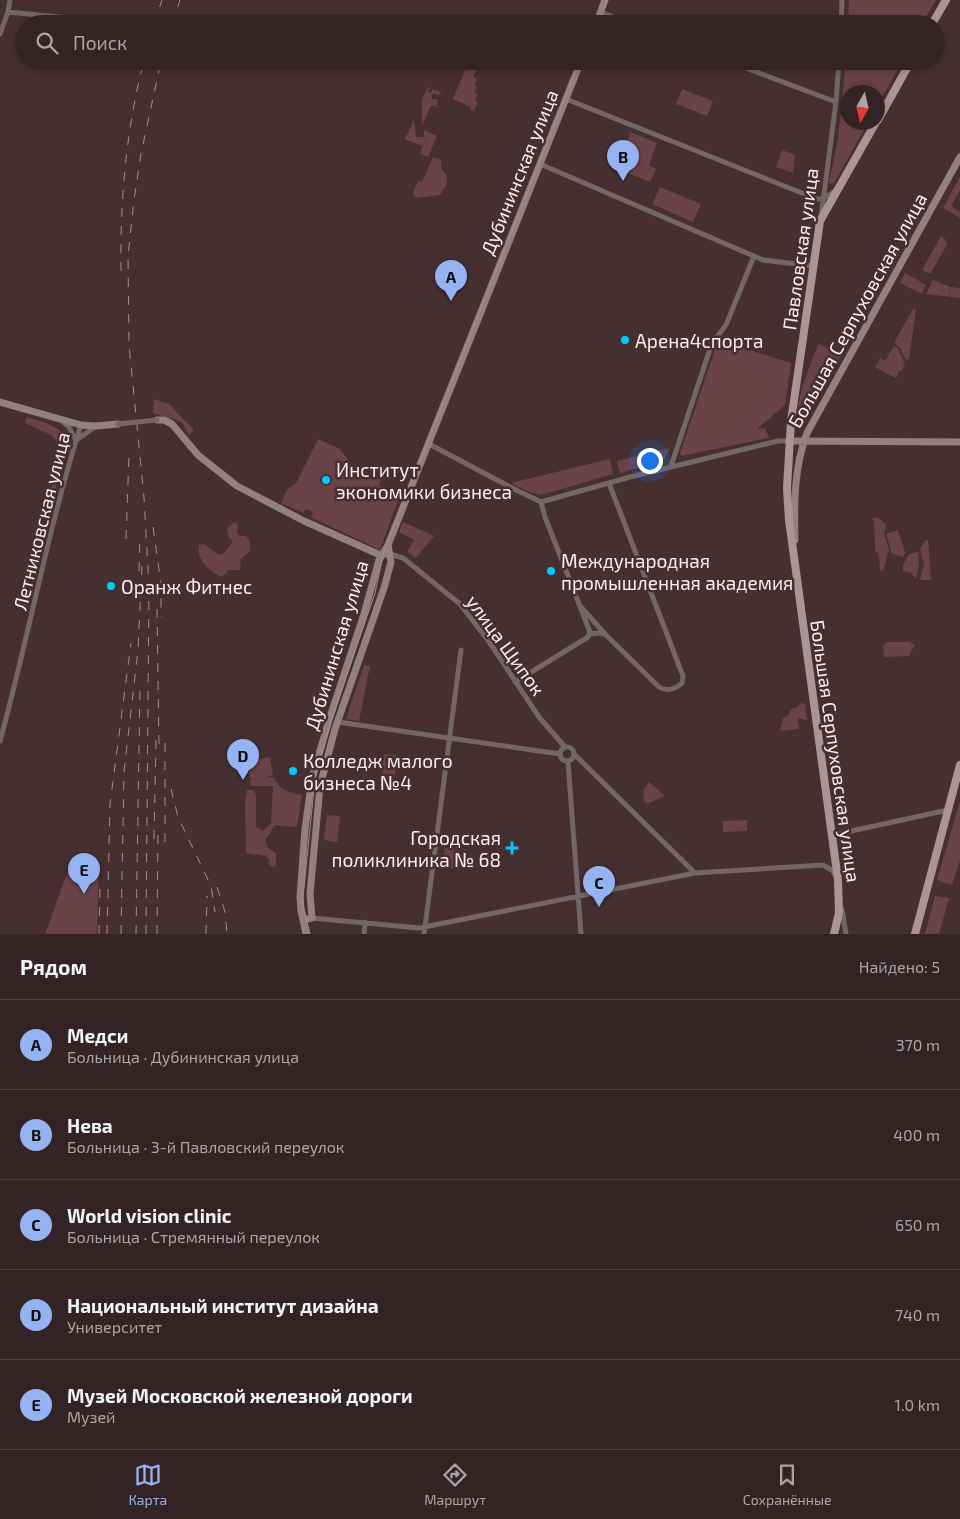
<!DOCTYPE html>
<html lang="ru">
<meta charset="utf-8">
<style>
:root{--surface:#342325;--page:#3f2f32;--text:#f1f3f6;--muted:#a9a4a7;--line:#4e4042;--accent:#95b2f1}
body{margin:0;font-family:"Exo 2",sans-serif;background:var(--page);color:var(--text)}
.compass{position:absolute;left:840px;top:85px;width:45px;height:45px;border-radius:50%;background:var(--surface);box-shadow:0 2px 8px #0003;rotate:188deg}
.you{position:absolute;left:649px;top:460px;width:18px;height:18px;margin:-12px;border:4px solid #fff;border-radius:50%;background:#1a73e8;box-shadow:0 0 0 8px #1a73e833}
.badge{display:grid;place-items:center;width:32px;height:32px;border-radius:50%;background:var(--accent);color:#111;font-size:16px;font-weight:700}
.pin{position:absolute;translate:-50% -41px;filter:drop-shadow(0 1px 2px #0008)}
.pin::after{content:'';position:absolute;top:26px;width:18px;height:15px;background:inherit;clip-path:polygon(0 0,100% 0,50% 100%)}
.list{margin:0;padding:0;list-style:none}
h2{display:flex;justify-content:space-between;align-items:center;height:65px;margin:0;padding:0 20px;font-size:21px}
h2 small{font-size:16px;font-weight:400;color:var(--muted)}
.list li{display:grid;grid-template-columns:32px 1fr auto;gap:15px;align-items:center;box-sizing:border-box;height:90px;padding:0 20px;border-top:1px solid var(--line)}
.list b{display:block;font-size:19px;white-space:nowrap}
.list p{margin:0;font-size:16px;white-space:nowrap;color:var(--muted)}
.list em{font-size:16px;font-style:normal;color:var(--muted)}
.icon{flex:none;width:28px;height:28px;fill:none;stroke:currentColor;stroke-width:2;stroke-linecap:round;stroke-linejoin:round}
.map{position:relative;flex:none;width:960px;height:934px;overflow:hidden}
.search{position:absolute;background:var(--surface);box-shadow:0 2px 8px #0003;left:15px;right:15px;top:15px;height:55px;display:flex;align-items:center;gap:12px;box-sizing:border-box;padding:0 18px;border-radius:28px;color:var(--muted);font-size:19px}
.sheet{height:515px;background:var(--surface)}
nav{display:flex;justify-content:space-around;align-items:center;box-sizing:border-box;height:70px;border-top:1px solid var(--line);background:var(--surface);font-size:14px;color:var(--muted)}
nav a{display:grid;justify-items:center;gap:2px}
nav .on{color:var(--accent)}
.map>svg:first-child{display:block}
</style>
<div class="map">
<svg width="960" height="934" viewBox="0 0 960 934">
<rect width="100%" height="100%" fill="#462f31"/>
<!-- green -->
<path fill="#6a4348" d="M849 0H936L922 24H848Z
M469 61H476L473 68 476 70 473 77 477 79 474 85 477 86 474 92 478 94 475 100 478 102 474 111 470 110 471 107 453 99Z
M846 61H902L878 105V92H848V122L868 123 834 183 831 184 829 182 838 140Z
M428 87 431 88 428 89 429 93 432 92V89L442 93 438 95 434 93 432 95V99H437L438 102 436 104 437 107 431 105 422 126V99Z
M682 89 713 101 707 116 676 104Z
M414 120 416 137H424V130L437 136 428 157 420 153 427 135 422 146 405 139Z
M630 132 657 143 649 165 656 169 650 182 620 170 622 164 635 162 623 155Z
M782 150 795 155 793 173 776 167Z
M433 157 441 160V168C450 179 449 182 440 195L416 198 413 193 418 181 422 182Z
M960 177V190L951 206 960 212V218L943 208Z
M660 187 701 204 693 222 652 204Z
M941 236 946 240 947 245 930 274 922 270Z
M905 273 926 285 922 294 900 283Z
M933 280 950 287 949 295 951 287 960 288V298L926 294Z
M916 309 909 359 906 360 900 348 894 343 912 310Z
M718 340 791 363 785 405 757 429 765 428 769 438 681 456 680 453Z
M819 344 841 355 803 425 797 426C793 410 811 359 819 344Z
M894 346 898 348 905 365 902 371 900 370 896 378 875 367 880 358 885 361Z
M154 399 169 404 193 429V431L189 435 182 423 179 421 153 413Z
M27 417C41 422 70 427 67 447L55 492 51 489 59 451 61 446 51 435 25 423Z
M318 439 340 449 352 466 381 479 379 486 399 497 380 550 311 517 313 512 306 509 303 513 281 503 287 490 296 483Z
M670 448 664 460 620 473 617 461Z
M610 459 613 474 541 495 529 492 511 483Z
M872 518H879L886 525 884 534 889 550 883 571 880 570 879 556 875 550 874 521Z
M234 522 238 525 237 532 239 536H246L250 542V551L241 559 240 570H228L226 574 221 577C209 570 196 560 199 545L204 544 217 554 222 555 233 542 228 536 227 528Z
M403 522 434 536 416 558 407 552 414 540 399 532Z
M898 530 905 552 903 557 891 553V550L886 534Z
M926 540H928L931 578 930 580H920L924 564 920 549Z
M918 552 919 564 916 578H915L911 573 903 571V565L909 554Z
M887 642H911V644H915L909 656 884 657 883 645Z
M364 665 370 666 359 721 346 719Z
M801 703 805 704 807 720 799 718 797 720 799 725 798 729 782 731 780 730 783 718 788 716 791 709 798 707Z
M384 754 397 755 395 776 382 774Z
M270 757 273 775 264 778 274 777C279 790 289 793 302 795L297 827 275 825 265 840 268 848 276 853V865L274 867 270 866 269 859 266 856 246 853 245 803 247 790H254L256 796V827L262 830 265 829 271 823 273 786H251L250 782 252 778H250L247 762Z
M649 782 665 796 647 804 644 801 643 790Z
M960 801V860L952 885 937 880Z
M327 815 340 816 337 842 324 840Z
M747 820V831L723 832V821Z
M445 848 460 851 457 869 442 866Z
M73 857 99 864 97 934H45Z
M935 896 949 898 939 934H925Z"/>
<g fill="none" stroke-linecap="round" stroke-linejoin="round">
<!-- street -->
<path stroke="#726667" stroke-width="5" d="M8 12 131 24
M601 12 629 24
M138 24 139 23
M841 24 842 0
M0 34 8 12 10 0
M727 61 836 102
M566 99 817 199H823L836 190
M540 164 763 260 814 266
M821 217 836 102 839 61
M61 420 69 427 76 441
M78 439 96 426
M429 444 514 489 541 502
M671 466 712 343 726 325 754 256
M541 502 630 477 778 441H789
M390 554 403 558 460 604 490 643 539 717 565 747
M581 607 606 635 659 687C667 692 676 689 682 683L683 676 609 483
M589 634 599 633 605 634
M515 682 588 637 590 632 545 517 541 502
M338 722 560 754
M0 741C29 636 48 528 81 425
M560 754a7 7 0 1 1 14 0a7 7 0 1 1-14 0Z
M574 754 695 873
M568 762 581 934
M833 835 948 810
M842 909 846 934
M312 918 419 928 695 873 823 865 832 870 837 878
M364 934 365 922
M424 934 461 650"/>
<!-- secondary -->
<path stroke="#938082" stroke-width="7" d="M596 24 605 0
M0 402 81 425 96 426 118 424
M157 420H164L172 424 198 455 237 486 304 521 378 554H385
M789 441 960 442
M795 540C794 504 794 467 807 433L960 157
M303 920 312 918 310 894 320 786 335 729 384 588 391 562 388 545
M306 934 301 910 300 897 305 829 312 778 329 720 364 614 379 560 388 545 581 61"/>
<!-- primary -->
<path stroke="#ac9496" stroke-width="8" d="M932 24 946 0
M878 120 911 61
M834 934 839 913 838 880 789 520 787 488 791 421 820 221 876 122
M915 934 960 765"/>
<!-- tram -->
<path stroke="#a28f90" stroke-width="1" d="M598 24 607 0
M310 934 303 905V897L315 779 331 721 375 593 384 551 580 61"/>
<!-- rail -->
<path stroke="#a28f90" stroke-width="1" stroke-dasharray="9 9" stroke-linecap="butt" d="M154 24 162 0
M172 24 180 0
M121 271C120 202 126 128 144 61
M153 527 161 584V617
M126 539 129 453
M139 571 140 536
M157 609 159 747
M171 789 178 817 211 886 215 912
M154 839 156 739
M165 842V737
M217 887 225 912 227 933
M99 934 100 884
M107 934 110 804 131 643
M121 934 124 772 138 650 142 565
M136 934 140 685
M146 934 149 587 144 497 129 345 128 256 134 200 141 154 161 61
M157 934 158 832
M206 934 207 896"/>
<!-- street-bridge -->
<path stroke="#726667" stroke-width="5" d="M118 424 157 420"/>
</g>
<!-- markers -->
<g fill="#00cbf8" stroke="#462f31" stroke-width="2">
<circle cx="625" cy="340" r="5"/>
<circle cx="326" cy="480" r="5"/>
<circle cx="551" cy="571" r="5"/>
<circle cx="111" cy="586" r="5"/>
<circle cx="293" cy="771" r="5"/>
<path d="M509.5 840.5h5v5h5v5h-5v5h-5v-5h-5v-5h5z"/>
</g>
<g text-anchor="middle" dominant-baseline="central" stroke-width="5" stroke-linejoin="round" paint-order="stroke">
<!-- street labels -->
<g font-size="19" fill="#fceced" stroke="#462f31">
<text transform="translate(519 172) rotate(-68)">Дубининская улица</text>
<text transform="translate(800 249) rotate(-82)">Павловская улица</text>
<text transform="translate(857 310) rotate(-61)">Большая Серпуховская улица</text>
<text transform="translate(41 521) rotate(-76)">Летниковская улица</text>
<text transform="translate(336 645) rotate(-73)">Дубининская улица</text>
<text transform="translate(506 645) rotate(54)">улица Щипок</text>
<text transform="translate(836 751) rotate(82)">Большая Серпуховская улица</text>
</g>
<!-- poi labels -->
<g font-size="19" fill="#fceced" stroke="#462f31" text-anchor="start">
<text x="635" y="340">Арена4спорта</text>
<text x="336" y="469">Институт<tspan x="336" dy="22">экономики бизнеса</tspan></text>
<text x="561" y="560">Международная<tspan x="561" dy="22">промышленная академия</tspan></text>
<text x="121" y="586">Оранж Фитнес</text>
<text x="303" y="760">Колледж малого<tspan x="303" dy="22">бизнеса №4</tspan></text>
<text x="501" y="837" text-anchor="end">Городская<tspan x="501" dy="22">поликлиника № 68</tspan></text>
</g>
</g>
</svg>
<svg class="compass" viewBox="-18 -18 36 36"><path d="M0-13l5 13h-10z" fill="#e53935"/><path d="M0 13l5-13h-10z" fill="#a9a4a7"/></svg>
<div class="you"></div>
<div class="pin badge" style="left:451px;top:301px">A</div>
<div class="pin badge" style="left:623px;top:181px">B</div>
<div class="pin badge" style="left:599px;top:907px">C</div>
<div class="pin badge" style="left:243px;top:780px">D</div>
<div class="pin badge" style="left:84px;top:894px">E</div>
<div class="search"><svg class="icon" aria-label="search" viewBox="0 0 24 24"><circle cx="10" cy="10" r="6"/><path d="M15 15l6 6"/></svg>Поиск</div>
</div>
<section class="sheet">
<h2>Рядом<small>Найдено: 5</small></h2>
<ul class="list">
<li><span class="badge">A</span><div><b>Медси</b><p>Больница · Дубининская улица</p></div><em>370 m</em></li>
<li><span class="badge">B</span><div><b>Нева</b><p>Больница · 3-й Павловский переулок</p></div><em>400 m</em></li>
<li><span class="badge">C</span><div><b>World vision clinic</b><p>Больница · Стремянный переулок</p></div><em>650 m</em></li>
<li><span class="badge">D</span><div><b>Национальный институт дизайна</b><p>Университет</p></div><em>740 m</em></li>
<li><span class="badge">E</span><div><b>Музей Московской железной дороги</b><p>Музей</p></div><em>1.0 km</em></li>
</ul>
</section>
<nav>
<a class="on"><svg class="icon" aria-label="map" viewBox="0 0 24 24"><path d="M3 6l6-2 6 2 6-2v14l-6 2-6-2-6 2zM9 4v14M15 6v14"/></svg>Карта</a>
<a><svg class="icon" aria-label="directions" viewBox="0 0 24 24"><path d="M12 3l9 9-9 9-9-9zM9 14v-3h6M13 9l2 2-2 2"/></svg>Маршрут</a>
<a><svg class="icon" aria-label="saved" viewBox="0 0 24 24"><path d="M7 4h10v16l-5-4-5 4z"/></svg>Сохранённые</a>
</nav>
